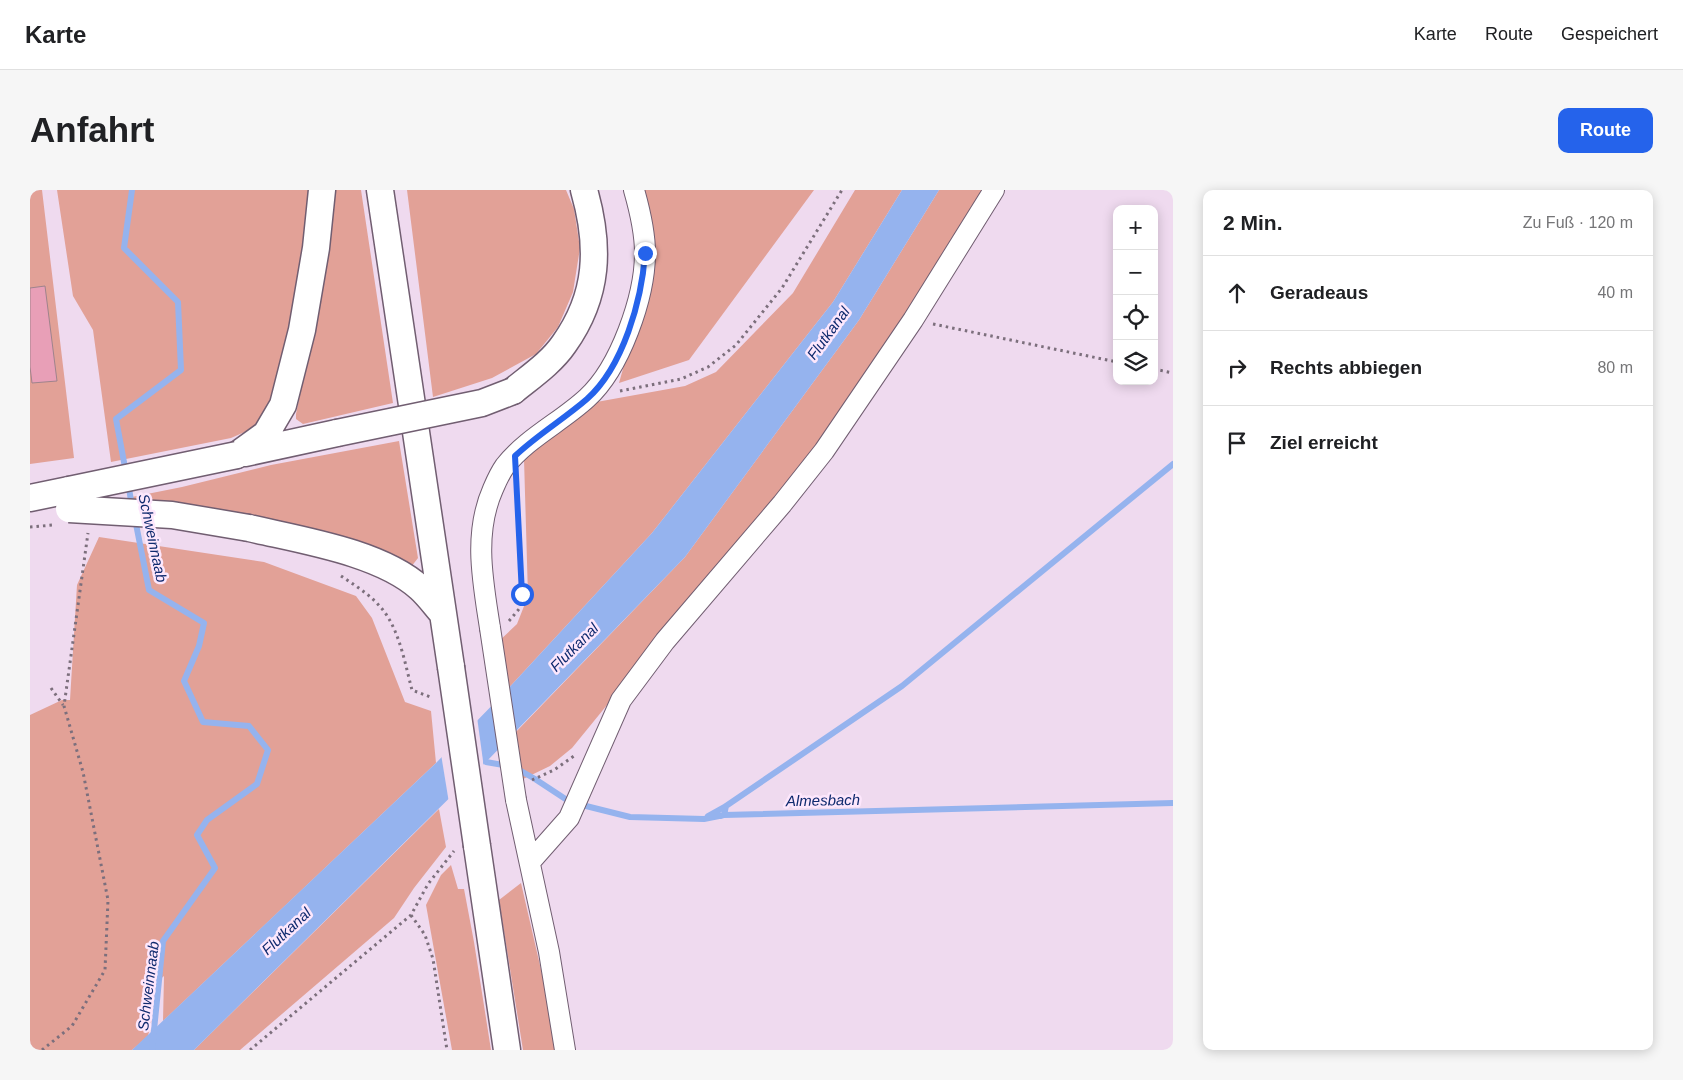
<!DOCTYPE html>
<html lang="de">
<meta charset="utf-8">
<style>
:root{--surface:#fff;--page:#f6f6f6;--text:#202124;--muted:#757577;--line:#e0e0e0;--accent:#2563eb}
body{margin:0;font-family:Arial,sans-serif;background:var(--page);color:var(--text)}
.controls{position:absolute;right:15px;top:15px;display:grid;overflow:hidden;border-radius:10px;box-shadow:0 2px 12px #0003}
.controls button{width:45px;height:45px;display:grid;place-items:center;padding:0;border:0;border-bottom:1px solid var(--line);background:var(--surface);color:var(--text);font:25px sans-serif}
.stop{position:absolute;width:15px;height:15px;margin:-11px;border:4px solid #2563eb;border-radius:50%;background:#fff}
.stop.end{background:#2563eb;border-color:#fff;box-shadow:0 1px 5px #0008}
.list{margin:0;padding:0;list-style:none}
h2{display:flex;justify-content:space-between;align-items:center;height:65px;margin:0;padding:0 20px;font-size:21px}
h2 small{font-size:16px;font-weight:400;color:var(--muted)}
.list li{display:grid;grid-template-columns:32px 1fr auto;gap:15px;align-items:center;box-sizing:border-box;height:75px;padding:0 20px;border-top:1px solid var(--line)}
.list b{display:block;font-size:19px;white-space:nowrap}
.list em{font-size:16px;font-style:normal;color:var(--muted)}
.icon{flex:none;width:28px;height:28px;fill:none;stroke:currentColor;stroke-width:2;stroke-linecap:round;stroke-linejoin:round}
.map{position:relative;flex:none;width:1143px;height:860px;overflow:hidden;border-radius:10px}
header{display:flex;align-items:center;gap:30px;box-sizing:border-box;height:70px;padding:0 25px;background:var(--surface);border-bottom:1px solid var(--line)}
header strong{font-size:24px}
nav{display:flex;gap:28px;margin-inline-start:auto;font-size:18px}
.intro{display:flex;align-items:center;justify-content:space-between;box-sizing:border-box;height:120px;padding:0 30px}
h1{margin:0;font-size:35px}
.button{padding:12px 22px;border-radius:10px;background:var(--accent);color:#fff;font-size:18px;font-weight:700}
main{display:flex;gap:30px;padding:0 30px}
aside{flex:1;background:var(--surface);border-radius:10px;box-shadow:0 2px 12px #0003}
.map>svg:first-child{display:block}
</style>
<header>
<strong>Karte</strong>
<nav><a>Karte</a><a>Route</a><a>Gespeichert</a></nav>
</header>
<div class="intro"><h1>Anfahrt</h1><a class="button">Route</a></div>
<main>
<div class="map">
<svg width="1143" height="860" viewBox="0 0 1143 860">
<rect width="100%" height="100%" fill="#efdaef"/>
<!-- green -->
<path fill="#e2a197" d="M0 0H12L44 268 0 274Z
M27 0H282L279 43 253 177 242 214 226 237 201 248 81 272 63 140 43 106Z
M303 0H331L363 213 273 234 266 229V224L298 67Z
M377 0H536L544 19 550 58 543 102 528 137 506 164 462 188 403 207Z
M613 0H784L659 170 589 193 622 76Z
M825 0H872L803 112 622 343 475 502 468 452 487 434 498 406 494 269 561 213 655 196 686 182 763 103Z
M909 0H958L784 261 542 558 520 576 489 591 483 545 655 367 829 130Z
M369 251 388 368 381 377 92 309 152 297 241 275Z
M69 347 234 372 326 406 342 428 375 512 401 521 406 573 133 831 134 786 118 800 122 828 118 846 102 860H0V525L32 510H40L47 395Z
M409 619 416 657 384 698 364 728 210 860H164Z
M421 675 428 699H434L444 752 461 860H422L396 715 411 685Z
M491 693 518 810 525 860H493L469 710Z"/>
<!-- water -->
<path fill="#95b3ee" d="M872 0H909L829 130 655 367 456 572 164 860H102L406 573 475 502 622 343 803 112Z"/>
<!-- pier -->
<path fill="#efdaef" d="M447 527 454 578 419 613 411 564Z"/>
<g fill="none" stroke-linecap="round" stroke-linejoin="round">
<!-- stream -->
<path stroke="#95b3ee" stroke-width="6" d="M96 283 86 229 151 180 148 112 94 58 102 0
M98 292 102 317
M105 329 119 400 174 433 169 456 154 491 173 532 219 536 238 560 227 594 177 630 167 645 185 678 133 751 122 860
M456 572 484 577 505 589 540 612 600 627 674 629 694 625 1143 613
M678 626 696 616 872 496 1143 274
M691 626 694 625 696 616"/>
</g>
<!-- building -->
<path fill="#e89fb7" stroke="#9f838c" d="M15 96 27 191 2 193 0 177V98Z"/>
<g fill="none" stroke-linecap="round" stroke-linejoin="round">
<!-- minor casing -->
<g stroke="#715e71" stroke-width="22">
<path id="minor" d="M460 438C453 392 443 344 463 299 466 292 470 283 475 276 497 248 531 232 557 208 590 178 615 107 615 63 615 41 610 21 604 0
M486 610 519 762 535 860
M501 671 539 628 591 510 635 451 752 314 794 261 883 130 964 0"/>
</g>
<!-- major casing -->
<g stroke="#715e71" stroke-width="29">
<path id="major" d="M350 0 421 477
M483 201C500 187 521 173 534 154 569 105 570 56 554 0
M215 263 307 243
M207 265 236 244 253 215 272 140 286 58 292 0
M0 308 39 300
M219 338C270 350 350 362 390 398 398 405 405 415 413 424
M447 656 477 860"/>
</g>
<!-- path -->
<path stroke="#7c6f7c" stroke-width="3" stroke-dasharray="2.5 4" stroke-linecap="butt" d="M903 134 1087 172
M1124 179 1143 183
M590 201 651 189 678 177 706 155 752 98 812 0
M0 337 23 335
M311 386C326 396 342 406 353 420 370 442 375 474 382 500L403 508
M479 431 489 419 492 404 487 299
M21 498 33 515
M502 590 524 580 544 566
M381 725 395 745 403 769 417 860
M12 860 42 836 75 780 78 710 53 582 34 516 58 343
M220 860 381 725 398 694 424 661"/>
<!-- minor -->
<use href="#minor" stroke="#fff" stroke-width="20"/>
<!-- major -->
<use href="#major" stroke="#fff" stroke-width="26"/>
<!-- minor-bridge casing -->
<g stroke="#715e71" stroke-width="22" stroke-linecap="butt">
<path id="minor-bridge" d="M460 438 486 610"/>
</g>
<!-- major-bridge casing -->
<g stroke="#715e71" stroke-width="29" stroke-linecap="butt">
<path id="major-bridge" d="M307 243 452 213 483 201
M39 300 207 265
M39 319 142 325 219 338
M421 477 447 656"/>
</g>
<!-- minor-bridge -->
<use href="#minor-bridge" stroke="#fff" stroke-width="20"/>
<!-- major-bridge -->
<use href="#major-bridge" stroke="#fff" stroke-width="26"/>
</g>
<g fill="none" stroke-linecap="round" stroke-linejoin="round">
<!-- route -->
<path stroke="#2563eb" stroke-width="6" d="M492 404 485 266C507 245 534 229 557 209 593 177 612 110 615 63"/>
</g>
<g text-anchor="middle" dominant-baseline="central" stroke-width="5" stroke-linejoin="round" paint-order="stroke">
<!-- water labels -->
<g font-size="15" font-style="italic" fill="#0f2a6e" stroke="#fde7fc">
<text transform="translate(798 143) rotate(-54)">Flutkanal</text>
<text transform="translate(123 348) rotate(78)">Schweinnaab</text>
<text transform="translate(544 457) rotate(-45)">Flutkanal</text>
<text transform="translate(793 610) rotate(-1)">Almesbach</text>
<text transform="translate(256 741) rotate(-43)">Flutkanal</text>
<text transform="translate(118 796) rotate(-83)">Schweinnaab</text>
</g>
</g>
</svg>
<div class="controls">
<button>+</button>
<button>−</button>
<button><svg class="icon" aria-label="locate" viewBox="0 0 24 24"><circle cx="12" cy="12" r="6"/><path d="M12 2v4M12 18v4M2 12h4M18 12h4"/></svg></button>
<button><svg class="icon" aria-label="layers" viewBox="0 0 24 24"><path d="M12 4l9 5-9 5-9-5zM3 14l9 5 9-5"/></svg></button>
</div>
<div class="stop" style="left:492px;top:404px"></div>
<div class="stop end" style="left:615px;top:63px"></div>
</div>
<aside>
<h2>2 Min.<small>Zu Fuß · 120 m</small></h2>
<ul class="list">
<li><svg class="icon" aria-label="ahead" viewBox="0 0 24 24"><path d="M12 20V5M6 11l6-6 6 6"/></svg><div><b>Geradeaus</b></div><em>40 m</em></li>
<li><svg class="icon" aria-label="right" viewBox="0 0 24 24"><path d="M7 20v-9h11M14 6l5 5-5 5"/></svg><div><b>Rechts abbiegen</b></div><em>80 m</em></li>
<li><svg class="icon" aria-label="arrive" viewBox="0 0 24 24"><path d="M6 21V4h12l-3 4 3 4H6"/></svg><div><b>Ziel erreicht</b></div></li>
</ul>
</aside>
</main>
